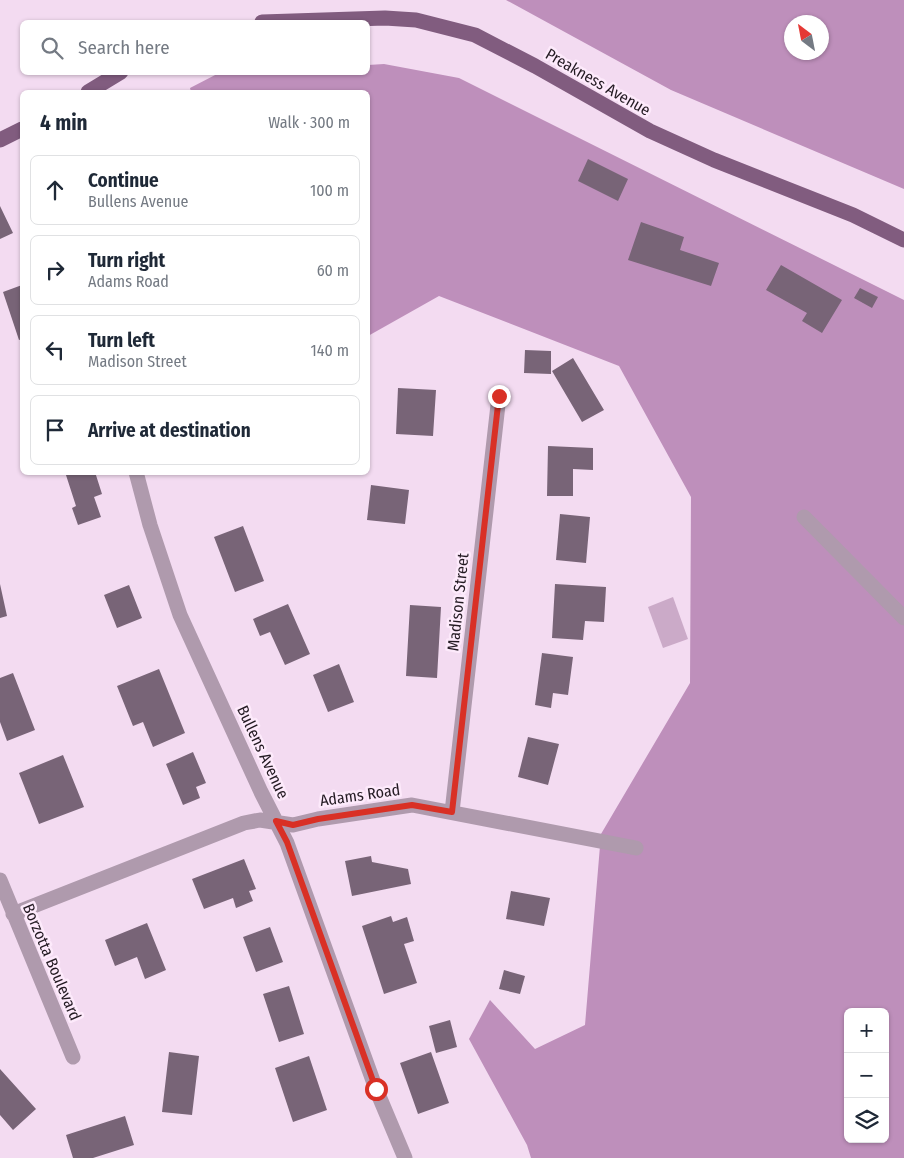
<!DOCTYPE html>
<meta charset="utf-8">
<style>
:root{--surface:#fff;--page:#f2f2f3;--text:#1f2937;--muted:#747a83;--line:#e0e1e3}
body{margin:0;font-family:"Fira Sans Condensed",sans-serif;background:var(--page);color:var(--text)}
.controls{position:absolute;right:15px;bottom:15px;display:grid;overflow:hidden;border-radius:8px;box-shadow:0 1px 4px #0004}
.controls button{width:45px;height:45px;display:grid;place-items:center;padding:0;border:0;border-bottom:1px solid var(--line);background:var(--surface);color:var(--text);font:25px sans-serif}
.compass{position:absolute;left:784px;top:15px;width:45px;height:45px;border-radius:50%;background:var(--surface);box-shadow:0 1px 4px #0004;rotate:328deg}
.stop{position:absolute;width:15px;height:15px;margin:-11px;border:4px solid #d93025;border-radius:50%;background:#fff}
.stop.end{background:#d93025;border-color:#fff;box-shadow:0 1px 5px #0008}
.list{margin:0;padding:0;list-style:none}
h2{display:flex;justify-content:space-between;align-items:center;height:65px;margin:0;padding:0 20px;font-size:21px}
h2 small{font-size:16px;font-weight:400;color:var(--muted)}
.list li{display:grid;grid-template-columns:32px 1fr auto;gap:15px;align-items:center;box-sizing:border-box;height:70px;margin:0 10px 10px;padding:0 10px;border:1px solid var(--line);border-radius:8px}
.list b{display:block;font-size:19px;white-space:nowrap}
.list p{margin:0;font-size:16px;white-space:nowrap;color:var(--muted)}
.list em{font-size:16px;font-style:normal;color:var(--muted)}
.icon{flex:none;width:28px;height:28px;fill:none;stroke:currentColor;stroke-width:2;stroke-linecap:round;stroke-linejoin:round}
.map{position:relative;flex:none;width:904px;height:1158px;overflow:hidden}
.search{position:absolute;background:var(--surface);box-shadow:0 1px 4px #0004;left:20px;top:20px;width:350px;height:55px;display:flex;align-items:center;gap:12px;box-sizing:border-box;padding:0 18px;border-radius:8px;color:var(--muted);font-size:19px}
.panel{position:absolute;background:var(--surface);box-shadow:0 1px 4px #0004;left:20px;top:90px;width:350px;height:385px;border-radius:8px}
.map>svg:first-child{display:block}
</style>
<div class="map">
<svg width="904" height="1158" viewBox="0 0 904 1158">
<rect width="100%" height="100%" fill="#f3dbf1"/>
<!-- green -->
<path fill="#cbaac8" d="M673 597 688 639 663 648 648 607Z"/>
<!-- forest -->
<path fill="#be8fbb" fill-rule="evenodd" d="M506 0H904V189L671 90ZM792 22H822V52H792Z
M384 64 459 78 904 300V1158H531L527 1145 469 1039 490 1000 535 1049 585 1025 601 834 690 683 691 497 619 366 439 296 368 336V92H191L190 88 219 73 368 72V65ZM848 1012H885V1139H848Z"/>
<!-- building -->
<path fill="#786477" d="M588 159 628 179 618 201 578 181Z
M0 206 13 233 0 239Z
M641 222 684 237 680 250 719 263 711 286 628 260Z
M781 265 842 300 822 333 802 321 807 313 766 290Z
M22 285V339L19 340 3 292Z
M860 288 878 297 872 308 854 298Z
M525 350 551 351V374L524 373Z
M573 358 604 410 582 422 552 371Z
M398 388 436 390 433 436 396 434Z
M548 446 593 448V470L573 469V496H547Z
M65 472H95L102 494 94 497 101 517 78 525 72 508 76 506Z
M371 485 409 490 405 524 367 520Z
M560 514 590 517 586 563 556 560Z
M243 526 264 581 235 592 214 537Z
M0 584 7 616 0 618Z
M555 584 606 587 604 622 585 621 583 640 552 638Z
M129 585 142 618 117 628 104 595Z
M288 604 310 654 285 665 270 632 260 636 253 619Z
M410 605 441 607 437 678 406 676Z
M542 653 573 657 568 695 553 693 551 708 535 705Z
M339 664 354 702 328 712 313 675Z
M159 669 185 733 153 747 143 722 133 726 117 686Z
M13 673 35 730 7 741 0 722V678Z
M528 737 559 744 548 785 518 777Z
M193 752 206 783 196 787 200 798 183 805 166 764Z
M63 755 84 807 39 824 19 773Z
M371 856 372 862 408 869 411 884 352 896 345 861Z
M244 859 256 889 249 891 253 901 236 908 233 898 204 909 192 879Z
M511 891 550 898 544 926 506 919Z
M391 916 393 922 407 917 414 941 404 944 417 983 384 994 362 926Z
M147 923 166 970 145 979 137 957 115 966 105 940Z
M270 927 283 962 256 972 243 937Z
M504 970 525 976 520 994 499 989Z
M289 986 304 1034 279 1042 263 994Z
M450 1020 457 1047 436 1053 429 1026Z
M169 1052 199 1056 192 1115 162 1112Z
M431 1052 449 1103 418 1114 400 1063Z
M309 1056 327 1110 293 1122 275 1068Z
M0 1069 36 1109 13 1130 0 1115Z
M125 1116 134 1145 93 1158H73L66 1135Z"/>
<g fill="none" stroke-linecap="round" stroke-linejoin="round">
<!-- minor -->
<path stroke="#af9aad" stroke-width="15" d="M136 472 150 525 180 615 261 792 287 843 376 1089 405 1158
M804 517 904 618
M452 812 499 396
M0 880 73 1057
M13 914 244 823 260 820 293 825 318 819 412 805 636 848"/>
<!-- major -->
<path stroke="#815c7f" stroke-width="15" d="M262 22 385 18 416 20 475 35 535 66 650 131 714 160 853 215 904 240
M88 92 121 72
M0 140 22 129"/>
</g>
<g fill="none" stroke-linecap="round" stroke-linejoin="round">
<!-- route -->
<path stroke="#d93025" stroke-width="6" d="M376 1089 287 842 276 821 293 825 318 819 412 805 452 812 499 396"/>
</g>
<g text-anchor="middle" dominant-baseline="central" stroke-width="5" stroke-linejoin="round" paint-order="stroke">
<!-- street labels -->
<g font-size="16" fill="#231a22" stroke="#fdeafb">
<text transform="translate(598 82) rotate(30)">Preakness Avenue</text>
<text transform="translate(458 602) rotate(-84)">Madison Street</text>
<text transform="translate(263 752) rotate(65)">Bullens Avenue</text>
<text transform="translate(360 795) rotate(-8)">Adams Road</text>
<text transform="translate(52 962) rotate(67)">Borzotta Boulevard</text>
</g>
</g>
</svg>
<div class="controls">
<button>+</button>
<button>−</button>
<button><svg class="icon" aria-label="layers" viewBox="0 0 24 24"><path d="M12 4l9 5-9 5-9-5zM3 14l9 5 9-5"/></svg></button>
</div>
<svg class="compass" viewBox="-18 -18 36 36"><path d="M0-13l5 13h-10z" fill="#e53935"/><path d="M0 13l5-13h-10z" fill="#747a83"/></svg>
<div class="stop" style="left:376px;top:1089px"></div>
<div class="stop end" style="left:499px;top:396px"></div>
<div class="search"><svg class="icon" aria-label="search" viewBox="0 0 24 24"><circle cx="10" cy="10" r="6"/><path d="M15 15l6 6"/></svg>Search here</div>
<section class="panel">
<h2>4 min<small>Walk · 300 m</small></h2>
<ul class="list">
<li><svg class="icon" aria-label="ahead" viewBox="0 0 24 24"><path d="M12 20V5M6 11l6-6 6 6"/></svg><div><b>Continue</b><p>Bullens Avenue</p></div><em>100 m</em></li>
<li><svg class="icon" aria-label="right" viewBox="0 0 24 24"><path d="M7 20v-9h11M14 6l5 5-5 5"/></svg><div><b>Turn right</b><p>Adams Road</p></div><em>60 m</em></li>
<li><svg class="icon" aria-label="left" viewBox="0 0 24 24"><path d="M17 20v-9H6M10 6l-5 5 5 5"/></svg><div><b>Turn left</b><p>Madison Street</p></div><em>140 m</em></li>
<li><svg class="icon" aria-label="arrive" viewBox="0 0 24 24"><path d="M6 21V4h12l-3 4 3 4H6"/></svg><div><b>Arrive at destination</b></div></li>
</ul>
</section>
</div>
